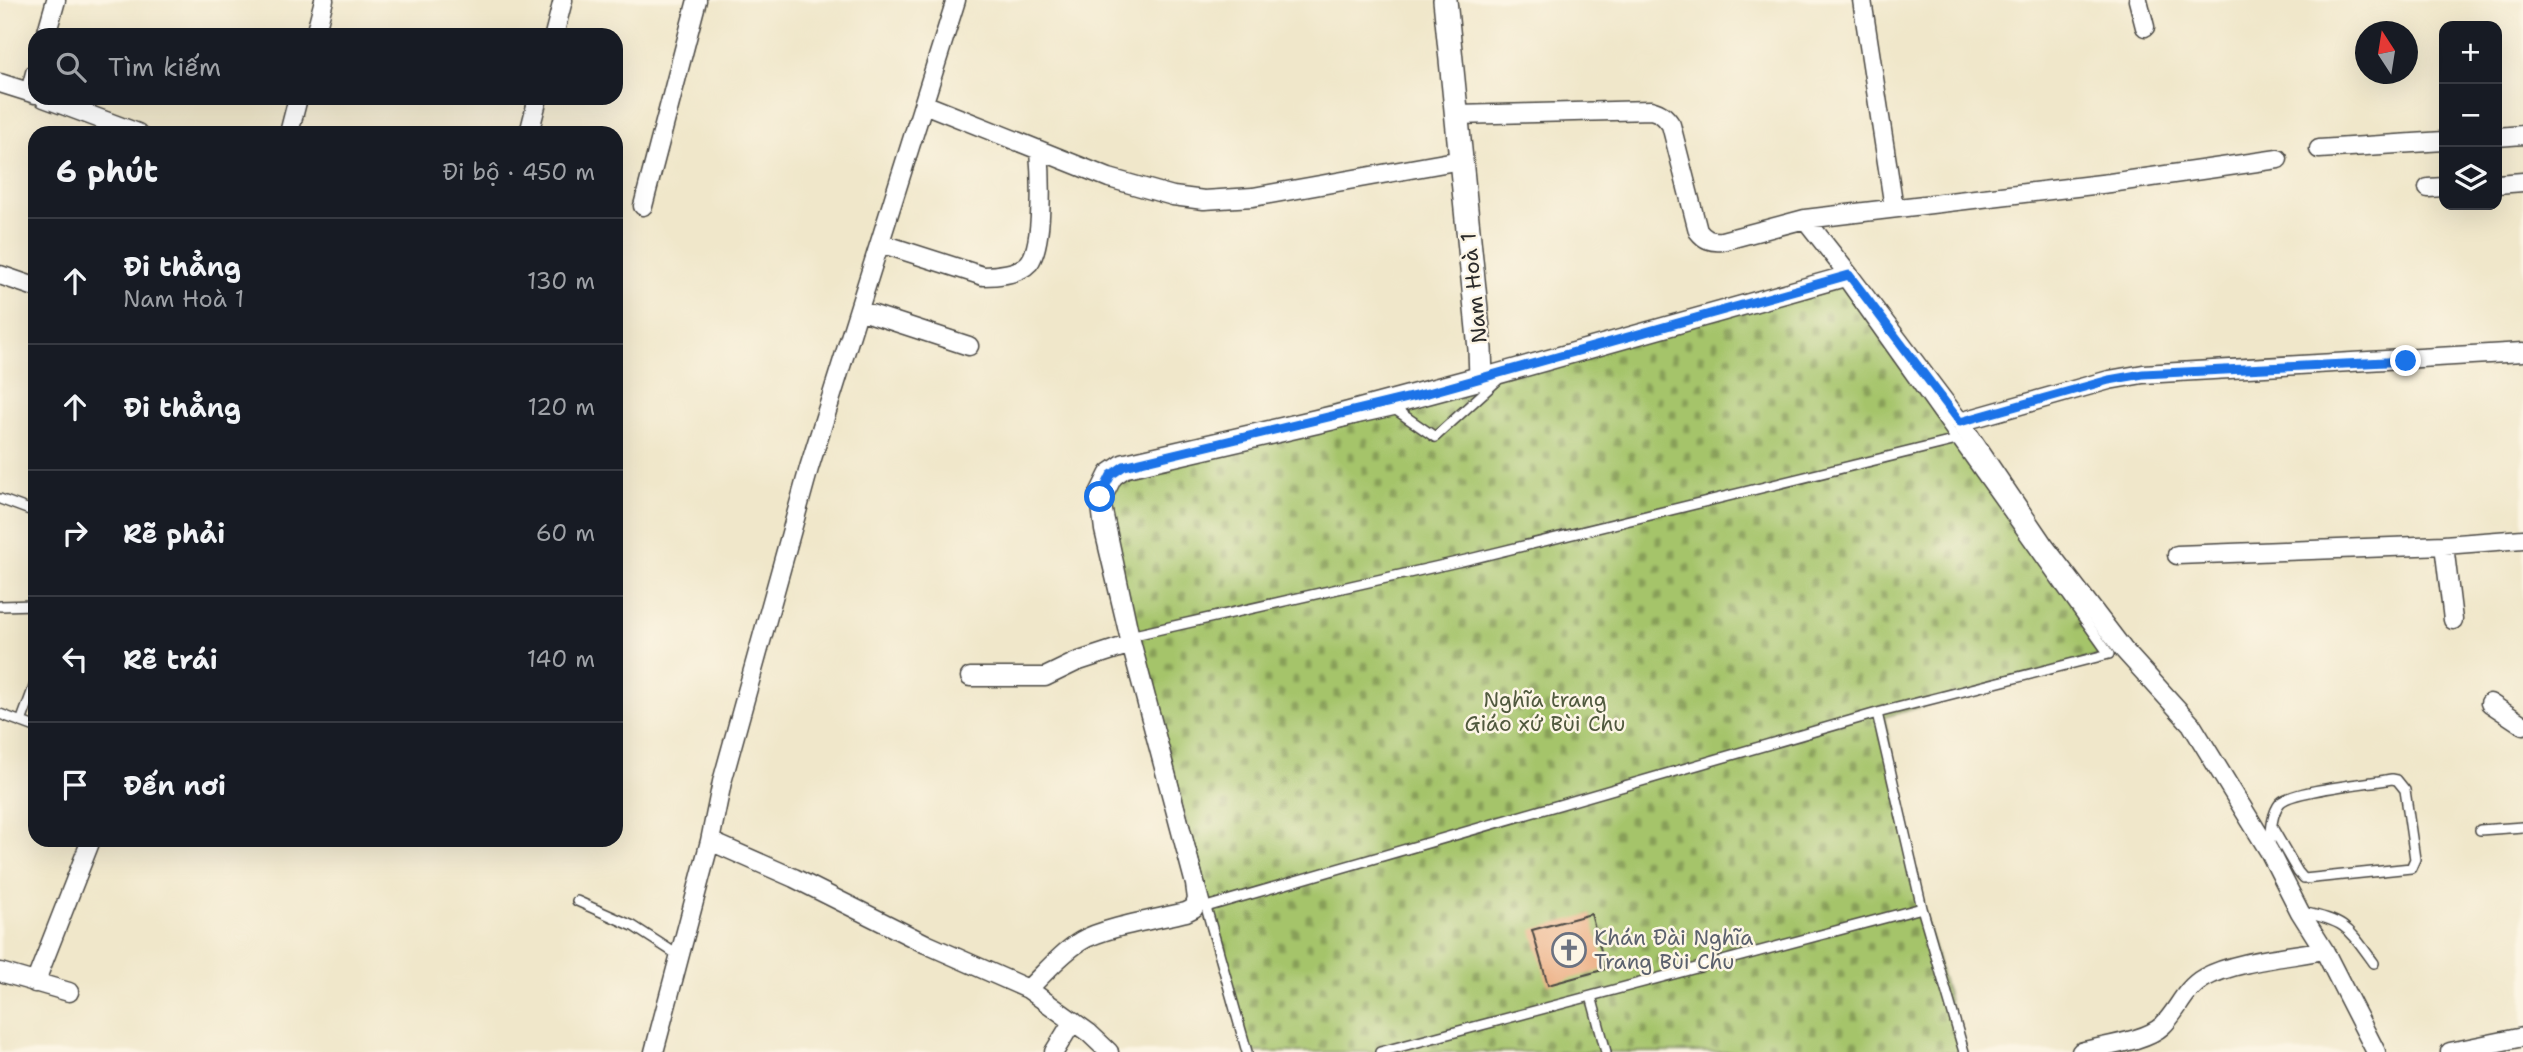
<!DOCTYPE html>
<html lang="vi">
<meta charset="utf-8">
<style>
:root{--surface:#171b24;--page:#242831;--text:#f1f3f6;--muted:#9ea1a6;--line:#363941}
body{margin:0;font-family:"Shantell Sans",sans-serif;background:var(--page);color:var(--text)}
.controls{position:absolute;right:21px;top:21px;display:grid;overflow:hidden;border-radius:14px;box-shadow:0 7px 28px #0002}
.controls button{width:63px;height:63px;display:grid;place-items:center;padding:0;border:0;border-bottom:2px solid var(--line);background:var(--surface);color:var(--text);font:35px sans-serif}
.compass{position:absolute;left:2355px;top:21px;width:63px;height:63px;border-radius:50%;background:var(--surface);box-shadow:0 7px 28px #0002;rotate:348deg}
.stop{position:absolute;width:21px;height:21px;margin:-16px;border:5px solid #1a73e8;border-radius:50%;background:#fff}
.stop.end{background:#1a73e8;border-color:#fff;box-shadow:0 2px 7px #0008}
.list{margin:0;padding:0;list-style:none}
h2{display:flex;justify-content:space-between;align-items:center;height:91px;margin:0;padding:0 28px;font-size:30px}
h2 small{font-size:23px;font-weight:400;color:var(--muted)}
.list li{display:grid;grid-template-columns:46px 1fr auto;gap:21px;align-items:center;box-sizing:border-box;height:126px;padding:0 28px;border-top:2px solid var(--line)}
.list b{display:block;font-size:26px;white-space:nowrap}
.list p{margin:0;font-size:23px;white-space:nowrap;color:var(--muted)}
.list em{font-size:23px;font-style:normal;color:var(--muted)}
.icon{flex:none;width:38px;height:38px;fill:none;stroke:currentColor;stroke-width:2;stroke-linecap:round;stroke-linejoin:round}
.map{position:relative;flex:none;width:2523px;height:1052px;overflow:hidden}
.search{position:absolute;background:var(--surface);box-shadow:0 7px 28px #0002;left:28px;top:28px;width:595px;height:77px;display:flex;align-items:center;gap:18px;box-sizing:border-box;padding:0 24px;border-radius:21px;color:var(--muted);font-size:26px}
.panel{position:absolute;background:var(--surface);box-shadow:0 7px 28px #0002;left:28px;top:126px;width:595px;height:721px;border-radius:21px}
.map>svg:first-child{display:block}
</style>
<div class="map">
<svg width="2523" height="1052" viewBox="0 0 2523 1052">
<defs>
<pattern id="cemetery-stones" width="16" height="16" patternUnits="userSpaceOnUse" patternTransform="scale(1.75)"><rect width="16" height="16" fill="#a5c46b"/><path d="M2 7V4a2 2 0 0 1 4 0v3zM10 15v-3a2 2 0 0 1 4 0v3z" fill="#879f58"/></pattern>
</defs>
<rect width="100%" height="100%" fill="#fcf5e5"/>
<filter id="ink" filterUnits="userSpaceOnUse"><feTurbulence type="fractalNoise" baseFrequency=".0143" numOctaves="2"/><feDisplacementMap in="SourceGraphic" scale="14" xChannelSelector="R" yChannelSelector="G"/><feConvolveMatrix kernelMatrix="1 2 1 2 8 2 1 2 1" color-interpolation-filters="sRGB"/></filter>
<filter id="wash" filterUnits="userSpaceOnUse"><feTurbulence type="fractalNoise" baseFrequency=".00686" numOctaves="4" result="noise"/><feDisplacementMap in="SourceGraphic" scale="28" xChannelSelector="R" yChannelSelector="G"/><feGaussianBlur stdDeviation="1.57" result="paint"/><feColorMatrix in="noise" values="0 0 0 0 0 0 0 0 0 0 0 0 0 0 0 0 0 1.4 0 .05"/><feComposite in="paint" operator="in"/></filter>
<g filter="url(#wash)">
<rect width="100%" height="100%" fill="#f0e7ca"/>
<!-- cemetery -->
<path fill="url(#cemetery-stones)" stroke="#68784b" stroke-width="2" d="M1849 275 2123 649 1884 717 1922 908 1964 1052H1247L1100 497 1124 466Z"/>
<g id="blocks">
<!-- building -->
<path fill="#eaa577" d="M1591 914 1606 969 1548 985 1532 930Z"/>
</g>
</g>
<g filter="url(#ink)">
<use href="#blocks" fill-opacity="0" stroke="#494743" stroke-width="2"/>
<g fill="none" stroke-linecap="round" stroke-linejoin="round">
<!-- service casing -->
<g stroke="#494743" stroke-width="12">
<path id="service" d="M1844 282 2109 654 1877 713 1206 907 1134 635 1105 499 1110 487 1126 470 1396 410 1435 437 1499 379Z
M0 499 35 512
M0 606 35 605
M1134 635 1466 560 1957 440
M0 714 35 727
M21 722 35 684
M2480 830 2523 827
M2270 846C2271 833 2271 814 2280 803 2291 790 2372 783 2392 779L2397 780 2405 790 2415 859 2411 868 2304 879 2298 872 2272 827
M577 901 633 926 681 957
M1206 907 1247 1052
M1922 908 1964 1052
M2302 912C2347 922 2347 926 2374 963
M1591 996 1606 1052
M1380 1052 1922 908 1877 713"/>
</g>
<!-- minor casing -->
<g stroke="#494743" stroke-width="21">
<path id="minor" d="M956 0 809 468 722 782 710 841 794 878 926 944 1028 989 1089 1033 1109 1052
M1862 0 1894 208
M2138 0 2145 27
M46 35 56 0
M315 35 324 0
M554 35 563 0
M0 83 35 94
M30 92 35 73
M44 98 138 133
M924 104 1109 178 1173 196 1204 200 1253 197 1461 160
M1457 115 1651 110C1661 113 1665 116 1671 125L1698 231C1705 240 1711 242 1722 241L1805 219 1849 275
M289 133 298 98
M529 133 538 98
M2497 137 2523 135
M2319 149 2444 141
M2497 184 2523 182
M2428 188 2444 187
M643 206 697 0
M1805 219 2110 183 2278 159
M880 243 983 276C996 276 1019 274 1029 263 1044 245 1041 174 1039 150
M0 275 35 287
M859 310 969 346
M1481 378 1849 275 1960 422 2045 547 2123 649 2191 724 2269 851 2300 912 2324 950 2376 1052
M1960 422 2109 380 2143 374 2523 352
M2444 545 2453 620
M2177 555 2444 545 2523 539
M970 677H1045L1076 662 1131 644
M2490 703 2523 725
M0 972 69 992
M35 983 91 840
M1028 989C1045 973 1061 953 1081 941 1105 927 1158 919 1186 912L1194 908 1197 899 1195 884 1131 644 1104 530 1100 497
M654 1052 710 841
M1054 1052 1073 1021
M2081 1052C2103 1046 2146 1041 2162 1026 2178 1011 2184 989 2204 978 2234 961 2289 957 2324 950
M2450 1052 2523 1037"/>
</g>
<!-- tertiary casing -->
<g stroke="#494743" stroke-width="26">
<path id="tertiary" d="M1100 497 1111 475 1124 466 1332 418 1481 378 1480 349 1445 0"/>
</g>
<!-- service -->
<use href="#service" stroke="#fff" stroke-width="9"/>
<!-- minor -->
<use href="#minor" stroke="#fff" stroke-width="18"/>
<!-- tertiary -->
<use href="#tertiary" stroke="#fff" stroke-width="23"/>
</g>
</g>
<g fill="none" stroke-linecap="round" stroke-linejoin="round" filter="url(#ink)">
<!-- route -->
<path stroke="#1a73e8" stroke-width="9" d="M1100 497 1111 475 1124 466 1428 393 1849 275 1960 422 2109 380 2143 374 2406 361"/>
</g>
<!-- icons -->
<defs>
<g id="church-ring" transform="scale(1.75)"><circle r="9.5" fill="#fcf5e5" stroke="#6b7280" stroke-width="1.5"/><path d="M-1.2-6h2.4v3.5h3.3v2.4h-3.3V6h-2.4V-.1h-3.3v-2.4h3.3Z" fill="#6b7280"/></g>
</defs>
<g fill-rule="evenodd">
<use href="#church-ring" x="1569" y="950"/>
</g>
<g text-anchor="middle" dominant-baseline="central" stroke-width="5" stroke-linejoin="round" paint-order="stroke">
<!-- street labels -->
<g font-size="21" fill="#2b2b2b" stroke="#fcf5e5">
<text transform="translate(1474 288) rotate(-96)">Nam Hoà 1</text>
</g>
<!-- park labels -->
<g font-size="21" fill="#50593e" stroke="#fcf5e5">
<text x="1545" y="700">Nghĩa trang<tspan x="1545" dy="24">Giáo xứ Bùi Chu</tspan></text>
</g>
<!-- worship labels -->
<g font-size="21" fill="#5b616d" stroke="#fcf5e5" text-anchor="start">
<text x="1594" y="938">Khán Đài Nghĩa<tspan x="1594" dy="24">Trang Bùi Chu</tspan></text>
</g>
</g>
</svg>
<div class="controls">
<button>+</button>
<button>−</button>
<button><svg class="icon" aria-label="layers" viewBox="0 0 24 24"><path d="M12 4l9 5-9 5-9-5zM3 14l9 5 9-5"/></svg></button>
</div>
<svg class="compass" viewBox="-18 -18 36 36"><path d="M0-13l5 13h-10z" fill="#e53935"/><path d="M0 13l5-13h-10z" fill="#9ea1a6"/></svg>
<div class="stop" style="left:1100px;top:497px"></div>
<div class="stop end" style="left:2406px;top:361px"></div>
<div class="search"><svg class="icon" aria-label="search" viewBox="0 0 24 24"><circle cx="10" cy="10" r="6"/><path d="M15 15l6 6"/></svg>Tìm kiếm</div>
<section class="panel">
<h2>6 phút<small>Đi bộ · 450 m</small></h2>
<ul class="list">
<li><svg class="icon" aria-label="ahead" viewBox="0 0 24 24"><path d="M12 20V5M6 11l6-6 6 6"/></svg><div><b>Đi thẳng</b><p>Nam Hoà 1</p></div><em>130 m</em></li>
<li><svg class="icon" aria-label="ahead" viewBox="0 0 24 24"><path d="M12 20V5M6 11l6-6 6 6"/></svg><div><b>Đi thẳng</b></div><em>120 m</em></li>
<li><svg class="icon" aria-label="right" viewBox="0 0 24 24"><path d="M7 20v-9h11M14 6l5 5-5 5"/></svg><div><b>Rẽ phải</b></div><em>60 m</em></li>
<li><svg class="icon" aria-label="left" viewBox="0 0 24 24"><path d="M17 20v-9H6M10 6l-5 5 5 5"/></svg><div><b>Rẽ trái</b></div><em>140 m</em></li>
<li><svg class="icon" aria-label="arrive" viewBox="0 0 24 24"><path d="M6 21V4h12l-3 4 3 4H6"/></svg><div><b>Đến nơi</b></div></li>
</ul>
</section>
</div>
